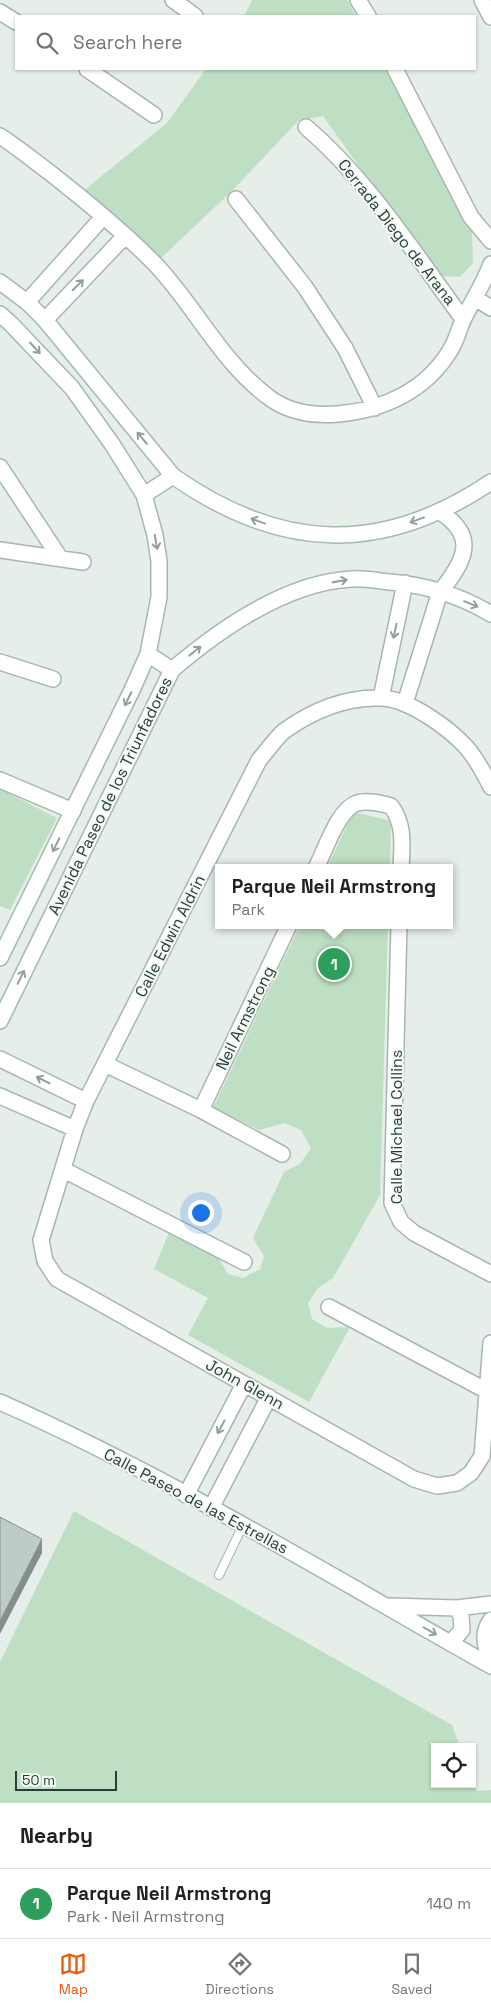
<!DOCTYPE html>
<meta charset="utf-8">
<style>
:root{--surface:#fff;--page:#f6f6f6;--text:#202124;--muted:#757577;--line:#e0e0e0;--accent:#ea580c}
body{margin:0;font-family:"Space Grotesk",sans-serif;background:var(--page);color:var(--text)}
.controls{position:absolute;right:15px;bottom:15px;display:grid;overflow:hidden;border-radius:0px;box-shadow:0 1px 4px #0004}
.controls button{width:45px;height:45px;display:grid;place-items:center;padding:0;border:0;border-bottom:1px solid var(--line);background:var(--surface);color:var(--text);font:25px sans-serif}
.scale{position:absolute;left:15px;bottom:12px;width:102px;box-sizing:border-box;padding-left:5px;border:2px solid #244035;border-top:0;font-size:14px;line-height:18px;white-space:nowrap;color:#244035;-webkit-text-stroke:4px #f6faf7;paint-order:stroke}
.you{position:absolute;left:200px;top:1212px;width:18px;height:18px;margin:-12px;border:4px solid #fff;border-radius:50%;background:#1a73e8;box-shadow:0 0 0 8px #1a73e833}
.badge{display:grid;place-items:center;width:32px;height:32px;border-radius:50%;background:var(--accent);color:#fff;font-size:16px;font-weight:700}
.pin{position:absolute;translate:-50% -50%;border:2px solid #fff;box-shadow:0 1px 5px #0006}
.popup{position:absolute;left:215px;top:864px;width:238px;height:65px;box-sizing:border-box;display:grid;place-content:center;border-radius:0px;background:var(--surface);filter:drop-shadow(0 1px 4px #0005);font-size:16px;white-space:nowrap;color:var(--muted)}
.popup b{font-size:19px;color:var(--text)}
.popup::after{content:'';position:absolute;left:50%;top:100%;margin-left:-10px;border:10px solid transparent;border-top-color:var(--surface)}
.list{margin:0;padding:0;list-style:none}
h2{display:flex;justify-content:space-between;align-items:center;height:65px;margin:0;padding:0 20px;font-size:21px}
h2 small{font-size:16px;font-weight:400;color:var(--muted)}
.list li{display:grid;grid-template-columns:32px 1fr auto;gap:15px;align-items:center;box-sizing:border-box;height:70px;padding:0 20px;border-top:1px solid var(--line)}
.list b{display:block;font-size:19px;white-space:nowrap}
.list p{margin:0;font-size:16px;white-space:nowrap;color:var(--muted)}
.list em{font-size:16px;font-style:normal;color:var(--muted)}
.icon{flex:none;width:28px;height:28px;fill:none;stroke:currentColor;stroke-width:2;stroke-linecap:round;stroke-linejoin:round}
.map{position:relative;flex:none;width:491px;height:1803px;overflow:hidden}
.search{position:absolute;background:var(--surface);box-shadow:0 1px 4px #0004;left:15px;right:15px;top:15px;height:55px;display:flex;align-items:center;gap:12px;box-sizing:border-box;padding:0 18px;border-radius:0px;color:var(--muted);font-size:19px}
.sheet{height:135px;background:var(--surface)}
nav{display:flex;justify-content:space-around;align-items:center;box-sizing:border-box;height:70px;border-top:1px solid var(--line);background:var(--surface);font-size:14px;color:var(--muted)}
nav a{display:grid;justify-items:center;gap:2px}
nav .on{color:var(--accent)}
.map>svg:first-child{display:block}
</style>
<div class="map">
<svg width="491" height="1803" viewBox="0 0 491 1803">
<rect width="100%" height="100%" fill="#e5eee9"/>
<!-- green -->
<path fill="#bedfc3" d="M252 0H347L356 16H244Z
M206 69H385L472 230 473 263 460 277 441 276 410 238 323 116 298 121 233 190 158 261 82 192 167 123Z
M0 789 57 818 10 910 0 906Z
M353 812 391 821 390 868H327Z
M300 925H388L380 1195 333 1278 318 1288 308 1303 312 1319 327 1328 350 1327 309 1402 188 1335 208 1298 154 1269 170 1230 218 1257 228 1274 243 1278 260 1269 264 1256 253 1238 284 1172 300 1164 311 1148 301 1130 285 1123 259 1130 213 1108Z
M74 1511 452 1725 460 1747H435V1784H472V1779L477 1791 491 1790V1803H0V1662Z"/>
<g fill="none" stroke-linecap="round" stroke-linejoin="round">
<!-- lane casing -->
<g stroke="#a7b6af" stroke-width="10">
<path id="lane" d="M219 1575 243 1525"/>
</g>
<!-- street casing -->
<g stroke="#a7b6af" stroke-width="18">
<path id="street" d="M173 0 195 16
M358 0 368 16
M482 0 491 17
M0 12 16 22
M87 69 154 115
M395 69 471 217 491 241
M306 127C369 181 414 253 463 319
M0 136C17 147 33 160 49 172 86 201 124 232 157 266 196 308 221 361 267 396 287 412 313 416 338 414 384 410 427 390 451 349 457 339 459 328 464 318 473 300 484 283 491 264
M236 199 305 287 345 348 375 408
M475 298 491 308
M27 302 103 217
M45 320 125 236
M0 467 60 558
M0 550 83 562
M0 662 53 679
M381 698 405 583
M405 703 440 592
M0 780 73 811
M491 787C484 773 477 760 467 748 449 728 408 698 380 698 345 697 312 711 284 731 275 739 267 751 259 760L86 1101 75 1129 41 1240 45 1261 57 1279 414 1479 437 1486 457 1483 471 1473 482 1456 491 1343
M316 868C325 851 338 809 357 803 368 800 380 803 391 806 405 825 402 845 401 868
M399 925 392 1203 401 1222 414 1233 491 1274
M0 1059 86 1101
M105 1064 201 1110 282 1154
M0 1096 75 1129
M201 1110 289 925
M64 1170 244 1262
M329 1307 487 1391
M186 1495 244 1384
M211 1508 269 1397"/>
</g>
<!-- secondary casing -->
<g stroke="#a3baaf" stroke-width="18">
<path id="secondary" d="M0 282 27 302 45 320 173 476C280 551 381 556 491 482
M0 314 11 324 72 388 112 444 144 495 155 535 159 561V597L148 654 132 690 0 958
M144 495 173 476
M440 512C479 537 464 562 440 592
M148 654 172 670
M0 1021 172 670C220 629 287 582 352 579 365 578 378 581 390 582 425 585 461 596 491 614
M0 1402C170 1477 329 1575 491 1666
M390 1606 457 1608 491 1604
M491 1620C481 1633 485 1647 491 1661
M449 1642 454 1639 462 1630 461 1616 457 1608"/>
</g>
<!-- lane -->
<use href="#lane" stroke="#fff" stroke-width="8"/>
<!-- street -->
<use href="#street" stroke="#fff" stroke-width="15"/>
<!-- secondary -->
<use href="#secondary" stroke="#fff" stroke-width="15"/>
</g>
<!-- shaded-wall -->
<path fill="#848f89" d="M42 1539V1553L0 1634V1621Z"/>
<!-- building -->
<path fill="#bdccc4" stroke="#848f89" d="M0 1517 42 1539 0 1621Z"/>
<!-- one-way arrows -->
<defs><path id="oneway-shaft" d="M-6 0H5M1.5-3L5.5 0L1.5 3" fill="none" stroke-width="1.6" stroke-linecap="round" stroke-linejoin="round" transform="scale(1.25)"/></defs>
<g stroke="#92a09a">
<use href="#oneway-shaft" transform="translate(78 285) rotate(-45)"/>
<use href="#oneway-shaft" transform="translate(35 348) rotate(47)"/>
<use href="#oneway-shaft" transform="translate(142 438) rotate(-130)"/>
<use href="#oneway-shaft" transform="translate(417 520) rotate(160)"/>
<use href="#oneway-shaft" transform="translate(258 521) rotate(-160)"/>
<use href="#oneway-shaft" transform="translate(156 542) rotate(80)"/>
<use href="#oneway-shaft" transform="translate(340 581) rotate(-10)"/>
<use href="#oneway-shaft" transform="translate(471 604) rotate(22)"/>
<use href="#oneway-shaft" transform="translate(395 631) rotate(102)"/>
<use href="#oneway-shaft" transform="translate(195 651) rotate(-39)"/>
<use href="#oneway-shaft" transform="translate(128 699) rotate(116)"/>
<use href="#oneway-shaft" transform="translate(56 845) rotate(116)"/>
<use href="#oneway-shaft" transform="translate(21 977) rotate(-64)"/>
<use href="#oneway-shaft" transform="translate(43 1080) rotate(-154)"/>
<use href="#oneway-shaft" transform="translate(221 1427) rotate(118)"/>
<use href="#oneway-shaft" transform="translate(430 1631) rotate(30)"/>
</g>
<g text-anchor="middle" dominant-baseline="central" stroke-width="4" stroke-linejoin="round" paint-order="stroke">
<!-- street labels -->
<g font-size="16" fill="#244035" stroke="#f6faf7">
<text transform="translate(397 232) rotate(52)">Cerrada Diego de Arana</text>
<text transform="translate(110 796) rotate(-64)">Avenida Paseo de los Triunfadores</text>
<text transform="translate(170 936) rotate(-63)">Calle Edwin Aldrin</text>
<text transform="translate(245 1018) rotate(-64)">Neil Armstrong</text>
<text transform="translate(396 1127) rotate(-90)">Calle Michael Collins</text>
<text transform="translate(245 1384) rotate(29)">John Glenn</text>
<text transform="translate(196 1501) rotate(28)">Calle Paseo de las Estrellas</text>
</g>
</g>
</svg>
<div class="controls">
<button><svg class="icon" aria-label="locate" viewBox="0 0 24 24"><circle cx="12" cy="12" r="6"/><path d="M12 2v4M12 18v4M2 12h4M18 12h4"/></svg></button>
</div>
<div class="scale">50 m</div>
<div class="you"></div>
<div class="pin badge" style="left:334px;top:964px;background:#2e9e5b">1</div>
<div class="popup"><b>Parque Neil Armstrong</b>Park</div>
<div class="search"><svg class="icon" aria-label="search" viewBox="0 0 24 24"><circle cx="10" cy="10" r="6"/><path d="M15 15l6 6"/></svg>Search here</div>
</div>
<section class="sheet">
<h2>Nearby<small></small></h2>
<ul class="list">
<li><span class="badge" style="background:#2e9e5b">1</span><div><b>Parque Neil Armstrong</b><p>Park · Neil Armstrong</p></div><em>140 m</em></li>
</ul>
</section>
<nav>
<a class="on"><svg class="icon" aria-label="map" viewBox="0 0 24 24"><path d="M3 6l6-2 6 2 6-2v14l-6 2-6-2-6 2zM9 4v14M15 6v14"/></svg>Map</a>
<a><svg class="icon" aria-label="directions" viewBox="0 0 24 24"><path d="M12 3l9 9-9 9-9-9zM9 14v-3h6M13 9l2 2-2 2"/></svg>Directions</a>
<a><svg class="icon" aria-label="saved" viewBox="0 0 24 24"><path d="M7 4h10v16l-5-4-5 4z"/></svg>Saved</a>
</nav>
